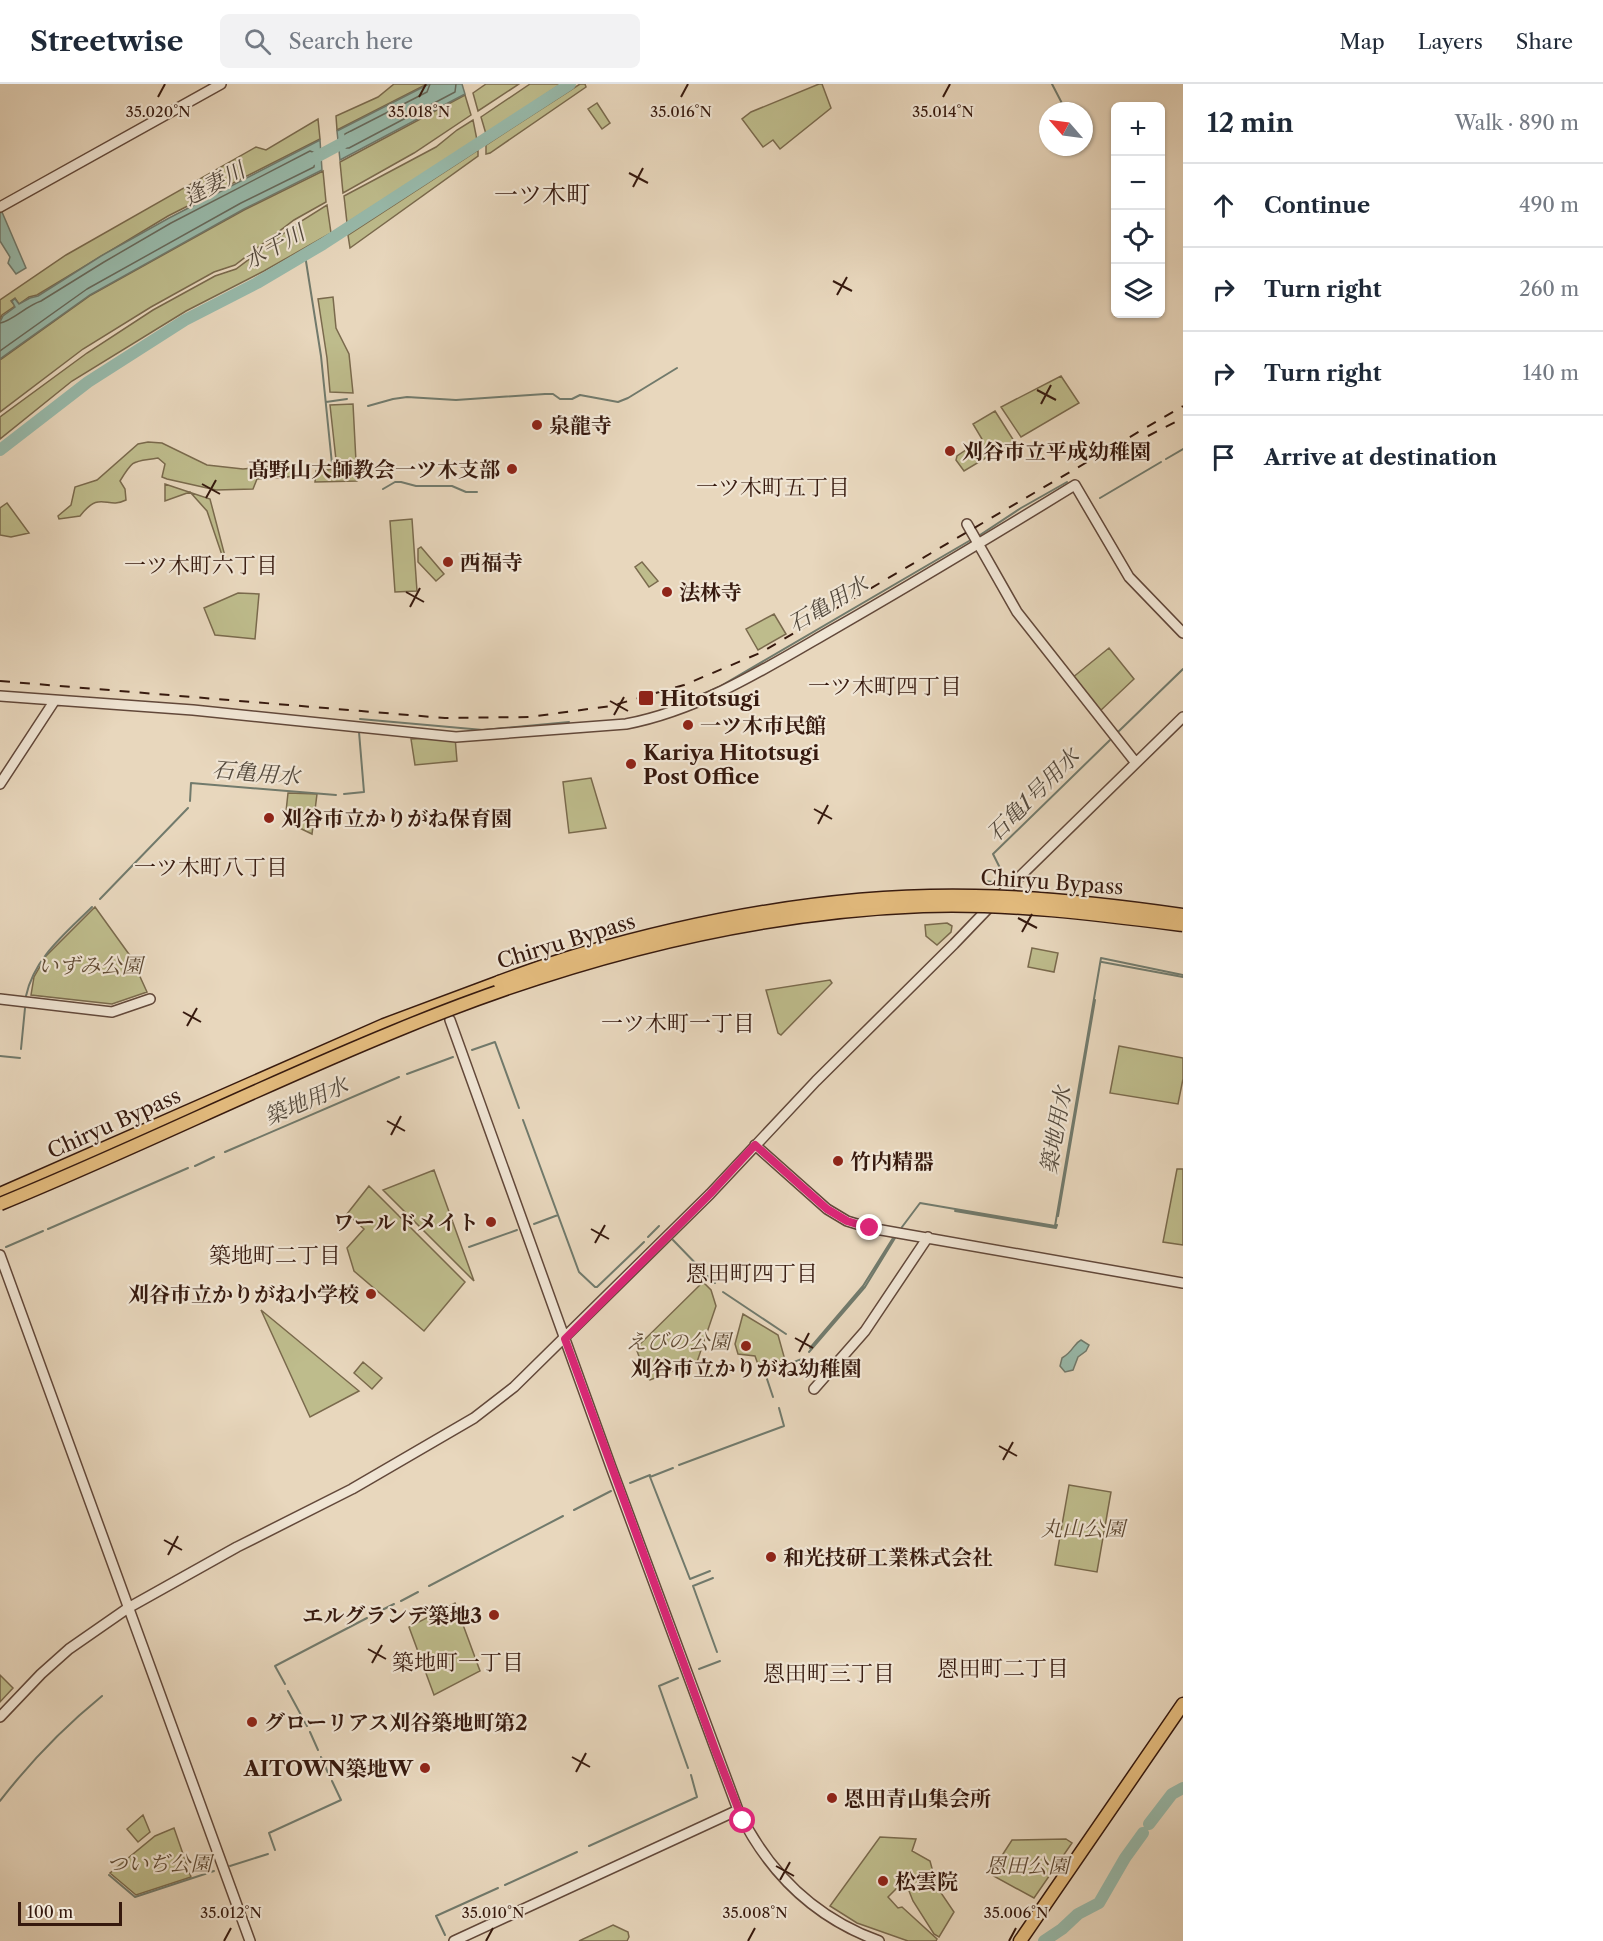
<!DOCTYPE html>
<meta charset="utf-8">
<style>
:root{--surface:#fff;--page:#f2f2f3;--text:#1f2937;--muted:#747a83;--line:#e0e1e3}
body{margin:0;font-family:"Libre Caslon Text","Noto Serif JP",serif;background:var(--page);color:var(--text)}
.controls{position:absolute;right:18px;top:18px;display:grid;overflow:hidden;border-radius:9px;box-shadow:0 2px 4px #0004}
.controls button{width:54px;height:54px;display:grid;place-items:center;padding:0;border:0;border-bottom:2px solid var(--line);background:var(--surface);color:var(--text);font:30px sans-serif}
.compass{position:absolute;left:1039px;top:18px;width:54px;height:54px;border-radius:50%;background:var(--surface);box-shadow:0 2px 4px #0004;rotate:298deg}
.scale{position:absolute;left:18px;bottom:15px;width:104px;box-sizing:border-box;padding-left:6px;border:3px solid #36190e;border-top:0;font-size:16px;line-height:21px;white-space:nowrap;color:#36190e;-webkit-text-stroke:4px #f0e5d4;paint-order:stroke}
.stop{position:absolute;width:18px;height:18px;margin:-14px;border:4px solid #db2777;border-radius:50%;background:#fff}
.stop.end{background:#db2777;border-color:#fff;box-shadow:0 2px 6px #0008}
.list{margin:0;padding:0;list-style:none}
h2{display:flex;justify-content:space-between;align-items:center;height:78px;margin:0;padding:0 24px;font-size:26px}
h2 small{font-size:20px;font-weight:400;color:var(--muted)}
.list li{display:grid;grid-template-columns:39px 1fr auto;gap:18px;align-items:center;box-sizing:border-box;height:84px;padding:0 24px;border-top:2px solid var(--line)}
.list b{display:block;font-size:22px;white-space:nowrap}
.list em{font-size:20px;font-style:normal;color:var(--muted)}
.icon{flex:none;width:33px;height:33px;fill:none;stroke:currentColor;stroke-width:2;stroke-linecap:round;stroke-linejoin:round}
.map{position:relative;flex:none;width:1183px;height:1857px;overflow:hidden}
header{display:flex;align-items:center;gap:36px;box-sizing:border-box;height:84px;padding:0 30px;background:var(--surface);border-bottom:2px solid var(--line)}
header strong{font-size:28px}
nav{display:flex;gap:33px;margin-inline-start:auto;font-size:21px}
.search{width:420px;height:54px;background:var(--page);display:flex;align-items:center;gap:15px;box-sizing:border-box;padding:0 21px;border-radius:9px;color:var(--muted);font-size:22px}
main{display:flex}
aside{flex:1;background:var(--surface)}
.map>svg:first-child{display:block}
</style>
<header>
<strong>Streetwise</strong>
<div class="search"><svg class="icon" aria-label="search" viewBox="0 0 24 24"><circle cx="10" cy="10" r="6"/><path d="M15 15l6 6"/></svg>Search here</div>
<nav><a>Map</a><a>Layers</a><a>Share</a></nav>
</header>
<main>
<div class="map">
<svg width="1183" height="1857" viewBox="0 0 1183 1857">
<rect width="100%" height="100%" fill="#e8d7bd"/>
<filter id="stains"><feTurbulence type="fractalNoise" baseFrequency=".00333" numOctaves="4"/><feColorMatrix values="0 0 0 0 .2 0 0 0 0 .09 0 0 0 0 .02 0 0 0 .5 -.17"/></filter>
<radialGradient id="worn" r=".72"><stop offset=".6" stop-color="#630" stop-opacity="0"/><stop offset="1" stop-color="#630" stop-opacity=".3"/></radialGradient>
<!-- green -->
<path fill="#bebc8c" stroke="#7a6a4d" stroke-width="1.5" d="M394 0H427L337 46 336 32 378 13Z
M486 0H519L478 27 473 9Z
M530 0H561L486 50 481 33Z
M580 0H585L586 3 490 69 486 70V61Z
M819 0H822L831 24 780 65 773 56 763 63 742 35 751 28Z
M465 11 471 31 414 69 343 109 340 78Z
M597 19 610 39 602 45 588 25Z
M318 35 320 55 168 132 37 211 29 213 19 220 15 214 11 217 15 222 2 231 0 236V216L66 171 256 63 266 66Z
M473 36 477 56 347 139 344 112 436 63 457 46Z
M478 66V72L350 164 348 151Z
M323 87 326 118 294 136 235 181 214 188 151 223 83 265 0 328V276L3 274 91 211 244 126Z
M327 121 331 149 264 187 186 227 72 297 0 355V333L87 269 153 226 215 192 236 185 295 141Z
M333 213 336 244 349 270 353 309 330 308 327 274 318 215Z
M1061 292 1079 319 1021 353 1001 323Z
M353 320 357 397 315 398 316 387 337 385 330 321Z
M995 327 1014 357 964 387 956 376 957 372 982 355 973 340Z
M148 358 162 359 207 381 243 385 285 381 299 388 300 392 257 395 253 405 216 406 167 395 162 393 165 380 158 374C133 378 134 374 120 397L125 405 126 416C106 426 101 405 80 432L59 435 58 432 71 421 75 403 97 396 138 360Z
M165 400 210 415 226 476 224 477 207 427 190 408 165 417Z
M7 419 29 449 11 453 0 451V424Z
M412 435 417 507 395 508 390 437Z
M421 463 444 490 436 497 418 478V465Z
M642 478 658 497 649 503 635 483Z
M238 509 259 510 255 555 215 551 204 524Z
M774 530 786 550 758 566 746 545Z
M1109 564 1134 595 1099 628 1072 594Z
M455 653 457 677 415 681 411 655Z
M591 694 606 744 569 749 563 698Z
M288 709 317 710 312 750 285 737Z
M95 823 131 873 147 908 112 920 31 911 34 893 46 872Z
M947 839 952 842 951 848 937 861 926 852 925 841Z
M1032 864 1058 869 1054 888 1028 883Z
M830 896 832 899 781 951 778 949 766 906Z
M1119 962 1183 974V995L1178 1020 1110 1009Z
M1177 1085H1183V1161L1163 1158Z
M434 1086 474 1197 383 1106Z
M369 1102 465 1198 424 1247 354 1187 347 1164 364 1145 347 1130Z
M703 1198 711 1206 716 1222 697 1278 650 1296 647 1294 637 1267 638 1262Z
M261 1226 359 1307 310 1333Z
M743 1230 778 1251 785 1276 760 1286 755 1272 738 1270 735 1260Z
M363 1278 382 1294 372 1305 354 1289Z
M1069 1401 1111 1408 1097 1488 1055 1481Z
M455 1519 480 1587 434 1611 409 1543Z
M0 1591 13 1604 0 1618Z
M143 1731 150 1748 138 1758 127 1745Z
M174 1744 191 1793 136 1811 110 1789 155 1752Z
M880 1753 916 1755 912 1767 930 1777 937 1803 954 1828 939 1853 934 1850 913 1817 909 1807 900 1801 888 1813 898 1824 902 1823 937 1855 936 1857H908L857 1839 830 1822Z
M1066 1755 1072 1759 1034 1814 990 1790 1012 1756Z
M613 1841 628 1848 629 1853 627 1857H579Z"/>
<!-- water -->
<path fill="#98baab" stroke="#717a6c" stroke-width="1.5" d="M429 0H462L465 10 340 76 337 47Z
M320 56 322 86 244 125 90 211 0 275V238L3 232 15 223 12 217 15 215 19 220 30 214 38 212 101 172 169 134Z
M2 128 26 184 16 190 8 179 10 173 0 157V129Z
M1081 1256 1089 1261 1086 1267 1078 1273 1073 1286 1065 1288 1060 1282 1062 1274C1074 1267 1073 1260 1081 1256Z"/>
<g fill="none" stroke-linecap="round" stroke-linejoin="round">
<!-- shore -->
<path stroke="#676a5c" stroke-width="1.5" d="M430 0 427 8 345 50 346 64H349L455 8 456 0
M0 239C12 237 26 222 41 217L104 178 171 139 310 67 315 69 314 83 241 119 87 205 0 267"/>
<!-- stream -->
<path stroke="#717a6c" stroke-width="2" d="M1052 0 1066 27
M305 171 321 272 332 380 348 379 349 387
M326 318 347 315
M368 322 393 315 407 313 456 316 545 310H553L560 315H572L580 311 618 318 628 314 677 284
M1166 375 1183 365
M383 405 395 398H401L416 402H452L466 408H477
M1100 414 1161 378
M980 451 1021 424 1067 398
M703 610 719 603 969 457
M360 635 483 646 569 638
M1119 647 1183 585
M344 710 364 708 359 648
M190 717 191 699 336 711
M1004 792 993 770 1110 656
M983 799 984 797 994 798 1001 795
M100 815 188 724
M1102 878 1183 893
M26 912C34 874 66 849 92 823
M21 965 25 924
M472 966 495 958 519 1024
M0 972 20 974
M407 990 453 973
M523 1036 579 1188 595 1203H597L644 1158
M225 1068 399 993
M195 1082 214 1073
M955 1127 1056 1144 1057 1141
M1058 1132 1095 916
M534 1140 558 1131
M902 1143 920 1119 1055 1142 1101 874 1183 891
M48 1145 188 1084
M648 1153 659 1142
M673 1156 703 1187
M6 1163 43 1147
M469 1163 517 1146
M708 1192 715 1199
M723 1208 786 1250
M810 1264 863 1202 893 1154
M809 1268 865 1203 895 1154
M773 1313 765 1289 802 1275
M679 1381 784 1342 779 1324
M673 1384 650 1393 690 1495 710 1487
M630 1399 650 1391
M574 1426 611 1407
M713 1494 693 1502 717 1568
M429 1502 563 1432
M401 1517 418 1508
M374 1530 394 1520
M699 1585 720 1577
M678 1594 659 1602 688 1684
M285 1600 275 1582 367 1534
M288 1607 307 1642
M310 1648 318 1666
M321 1673 329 1691
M0 1717C30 1678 64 1643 102 1612
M589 1762 697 1713 691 1691
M275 1766 269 1749 341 1716 332 1697
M230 1782 268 1770
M109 1791 135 1813 214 1787
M505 1801 577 1768
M445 1851 436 1832 498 1804"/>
<!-- river -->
<path stroke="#98baab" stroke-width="12" d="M307 78 352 54
M0 366 88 298 185 236 257 199 323 160 570 0
M1149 1740 1172 1710 1183 1704
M1044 1857 1062 1845 1078 1830 1099 1819 1125 1774 1143 1749"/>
<!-- tertiary casing -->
<g stroke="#62483a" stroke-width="12">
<path id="tertiary" d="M0 123 221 0
M967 440 1017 528 1136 679
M0 612 55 616
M0 700 55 616 193 626 456 653 626 640C700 626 768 583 832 546 914 499 995 450 1075 401L1129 493 1183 549
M0 915 112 928 150 915
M450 936 611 1383 738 1726C768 1788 813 1833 879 1857
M755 1061 827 1125 847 1137 870 1144 1183 1199
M0 1171 250 1857
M814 1305 865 1247 928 1153
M0 1633 41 1590 69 1565 128 1524 237 1463 352 1405 474 1334 514 1303 710 1110 816 997 954 860 1003 809 1183 633
M454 1857 738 1726"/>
</g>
<!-- trunk casing -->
<g stroke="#36190e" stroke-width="15">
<path id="trunk" d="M0 1110 384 941 499 898
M1020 1857 1183 1620"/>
</g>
<!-- tertiary -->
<use href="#tertiary" stroke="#f0e5d4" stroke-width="9"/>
<!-- trunk -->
<use href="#trunk" stroke="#e4bc7e" stroke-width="12"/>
<!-- rail -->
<path stroke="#36190e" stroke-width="2" stroke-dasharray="10 10" stroke-linecap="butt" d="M1148 352 1183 334
M0 597 445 634 529 633 611 622 684 601 760 569 1183 322"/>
<!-- trunk-bridge casing -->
<g stroke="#36190e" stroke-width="15" stroke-linecap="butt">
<path id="trunk-bridge" d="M499 898C526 888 554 878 581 870 708 833 842 809 975 812 1045 813 1114 821 1183 831
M0 1120C132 1066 261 1002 393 948 561 878 740 829 923 822 1010 819 1096 830 1183 841"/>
</g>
<!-- trunk-bridge -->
<use href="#trunk-bridge" stroke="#e4bc7e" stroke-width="12"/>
</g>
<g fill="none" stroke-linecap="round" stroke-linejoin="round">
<!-- route -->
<path stroke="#db2777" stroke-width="8" d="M743 1737 716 1668 565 1255 710 1110 755 1061 827 1125 847 1137 870 1144"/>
</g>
<!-- ticks -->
<path fill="none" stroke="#36190e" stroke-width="2" d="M158 13 165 0M419 13 426 0M681 13 688 0M943 13 950 0M629 89 648 99M633 103 643 84M833 197 852 207M837 211 847 193M1037 306 1056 316M1041 320 1051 301M202 400 220 410M206 414 216 396M406 508 424 518M410 523 420 504M610 617 628 627M614 631 624 613M814 725 832 735M818 740 828 721M1018 834 1037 844M1022 848 1032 830M183 928 201 938M187 942 197 924M387 1037 405 1047M391 1051 401 1032M591 1145 609 1155M595 1159 605 1141M795 1254 813 1264M799 1268 809 1249M999 1362 1017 1372M1003 1376 1013 1358M164 1456 182 1466M168 1471 178 1452M368 1565 386 1575M372 1579 382 1561M572 1673 590 1683M576 1688 586 1669M776 1782 794 1792M780 1796 790 1778M224 1857 231 1844M486 1857 493 1844M748 1857 755 1844M1009 1857 1016 1844"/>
<!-- markers -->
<g fill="#8f2418" stroke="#f0e5d4" stroke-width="2">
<circle cx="537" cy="341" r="6"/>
<circle cx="950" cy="367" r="6"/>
<circle cx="512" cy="385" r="6"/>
<circle cx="448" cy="478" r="6"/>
<circle cx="667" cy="508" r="6"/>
<rect x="638" y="606" width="16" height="16" rx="3"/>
<circle cx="688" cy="641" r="6"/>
<circle cx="631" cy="680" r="6"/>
<circle cx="269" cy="734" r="6"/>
<circle cx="838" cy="1077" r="6"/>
<circle cx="491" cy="1138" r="6"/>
<circle cx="371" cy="1210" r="6"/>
<circle cx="746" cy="1262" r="6"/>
<circle cx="771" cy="1473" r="6"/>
<circle cx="494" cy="1531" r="6"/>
<circle cx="252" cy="1638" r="6"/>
<circle cx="425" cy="1684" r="6"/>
<circle cx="832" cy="1714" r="6"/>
<circle cx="883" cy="1797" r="6"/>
</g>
<g text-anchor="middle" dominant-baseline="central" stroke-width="4.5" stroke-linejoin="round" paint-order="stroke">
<!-- poi labels -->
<g font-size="21" font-weight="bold" fill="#36190e" stroke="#f0e5d4" text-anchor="start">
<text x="549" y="341">泉龍寺</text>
<text x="962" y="367">刈谷市立平成幼稚園</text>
<text x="500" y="385" text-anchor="end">髙野山大師教会一ツ木支部</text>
<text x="460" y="478">西福寺</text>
<text x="679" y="508">法林寺</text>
<text x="660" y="614">Hitotsugi</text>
<text x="700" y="641">一ツ木市民館</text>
<text x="643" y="668">Kariya Hitotsugi<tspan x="643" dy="24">Post Office</tspan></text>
<text x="281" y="734">刈谷市立かりがね保育園</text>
<text x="850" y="1077">竹内精器</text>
<text x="479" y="1138" text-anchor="end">ワールドメイト</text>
<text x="359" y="1210" text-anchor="end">刈谷市立かりがね小学校</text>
<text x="746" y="1284" text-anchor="middle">刈谷市立かりがね幼稚園</text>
<text x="783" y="1473">和光技研工業株式会社</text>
<text x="482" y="1531" text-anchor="end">エルグランデ築地3</text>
<text x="264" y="1638">グローリアス刈谷築地町第2</text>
<text x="413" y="1684" text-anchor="end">AITOWN築地W</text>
<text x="844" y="1714">恩田青山集会所</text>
<text x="895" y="1797">松雲院</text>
</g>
<!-- street labels -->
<g font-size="21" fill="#36190e" stroke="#f0e5d4">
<text transform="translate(1052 798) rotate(4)">Chiryu Bypass</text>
<text transform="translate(566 857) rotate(-17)">Chiryu Bypass</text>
<text transform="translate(114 1039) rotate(-24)">Chiryu Bypass</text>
</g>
<!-- park labels -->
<g font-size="21" font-style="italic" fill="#5f4a34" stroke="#f0e5d4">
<text x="90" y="881">いずみ公園</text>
<text x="678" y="1257">えびの公園</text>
<text x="1083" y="1444">丸山公園</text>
<text x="159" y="1779">ついぢ公園</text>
<text x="1027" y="1781">恩田公園</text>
</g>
<!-- water labels -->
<g font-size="22" font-style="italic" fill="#53493d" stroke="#f0e5d4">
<text transform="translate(214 100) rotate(-28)">逢妻川</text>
<text transform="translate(274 163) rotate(-29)">水干川</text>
<text transform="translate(828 520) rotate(-30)">石亀用水</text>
<text transform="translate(256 689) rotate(5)">石亀用水</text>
<text transform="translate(1033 711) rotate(-45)">石亀1号用水</text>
<text transform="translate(306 1017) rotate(-23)">築地用水</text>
<text transform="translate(1056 1046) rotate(-80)">築地用水</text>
</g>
<!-- neighbourhood labels -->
<g font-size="22" fill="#36190e" stroke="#f0e5d4">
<text x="773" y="403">一ツ木町五丁目</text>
<text x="201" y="481">一ツ木町六丁目</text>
<text x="885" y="602">一ツ木町四丁目</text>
<text x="211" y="783">一ツ木町八丁目</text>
<text x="678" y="939">一ツ木町一丁目</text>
<text x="275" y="1171">築地町二丁目</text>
<text x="752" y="1189">恩田町四丁目</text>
<text x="458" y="1578">築地町一丁目</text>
<text x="1003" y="1584">恩田町二丁目</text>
<text x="829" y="1589">恩田町三丁目</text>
</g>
<!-- quarter labels -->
<g font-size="24" fill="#36190e" stroke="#f0e5d4">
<text x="542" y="110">一ツ木町</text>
</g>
</g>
<g font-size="15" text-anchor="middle" fill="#36190e" stroke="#f0e5d4" stroke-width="4.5" stroke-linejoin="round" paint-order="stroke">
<text x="158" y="33">35.020°N</text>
<text x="419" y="33">35.018°N</text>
<text x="681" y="33">35.016°N</text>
<text x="943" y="33">35.014°N</text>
<text x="231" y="1834">35.012°N</text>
<text x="493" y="1834">35.010°N</text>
<text x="755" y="1834">35.008°N</text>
<text x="1016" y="1834">35.006°N</text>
</g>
<rect width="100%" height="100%" filter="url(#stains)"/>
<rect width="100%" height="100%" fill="url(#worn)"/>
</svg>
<div class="controls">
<button>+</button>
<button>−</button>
<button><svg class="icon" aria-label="locate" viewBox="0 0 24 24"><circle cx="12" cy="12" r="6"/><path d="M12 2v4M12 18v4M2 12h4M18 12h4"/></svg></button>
<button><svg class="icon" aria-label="layers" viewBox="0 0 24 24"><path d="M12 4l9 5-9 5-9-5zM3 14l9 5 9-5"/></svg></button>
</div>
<svg class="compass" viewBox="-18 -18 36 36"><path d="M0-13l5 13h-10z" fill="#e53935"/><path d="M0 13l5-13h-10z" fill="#747a83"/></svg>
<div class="scale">100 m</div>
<div class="stop" style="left:743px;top:1737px"></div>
<div class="stop end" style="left:870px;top:1144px"></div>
</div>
<aside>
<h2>12 min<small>Walk · 890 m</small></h2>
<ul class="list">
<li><svg class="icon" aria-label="ahead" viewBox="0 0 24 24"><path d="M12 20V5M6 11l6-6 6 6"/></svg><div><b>Continue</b></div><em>490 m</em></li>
<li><svg class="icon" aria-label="right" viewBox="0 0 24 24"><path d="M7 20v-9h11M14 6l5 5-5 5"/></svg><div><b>Turn right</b></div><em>260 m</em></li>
<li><svg class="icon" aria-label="right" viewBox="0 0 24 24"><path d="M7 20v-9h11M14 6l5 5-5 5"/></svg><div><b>Turn right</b></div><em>140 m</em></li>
<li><svg class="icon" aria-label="arrive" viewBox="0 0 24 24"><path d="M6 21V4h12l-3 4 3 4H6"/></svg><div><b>Arrive at destination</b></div></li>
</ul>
</aside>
</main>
